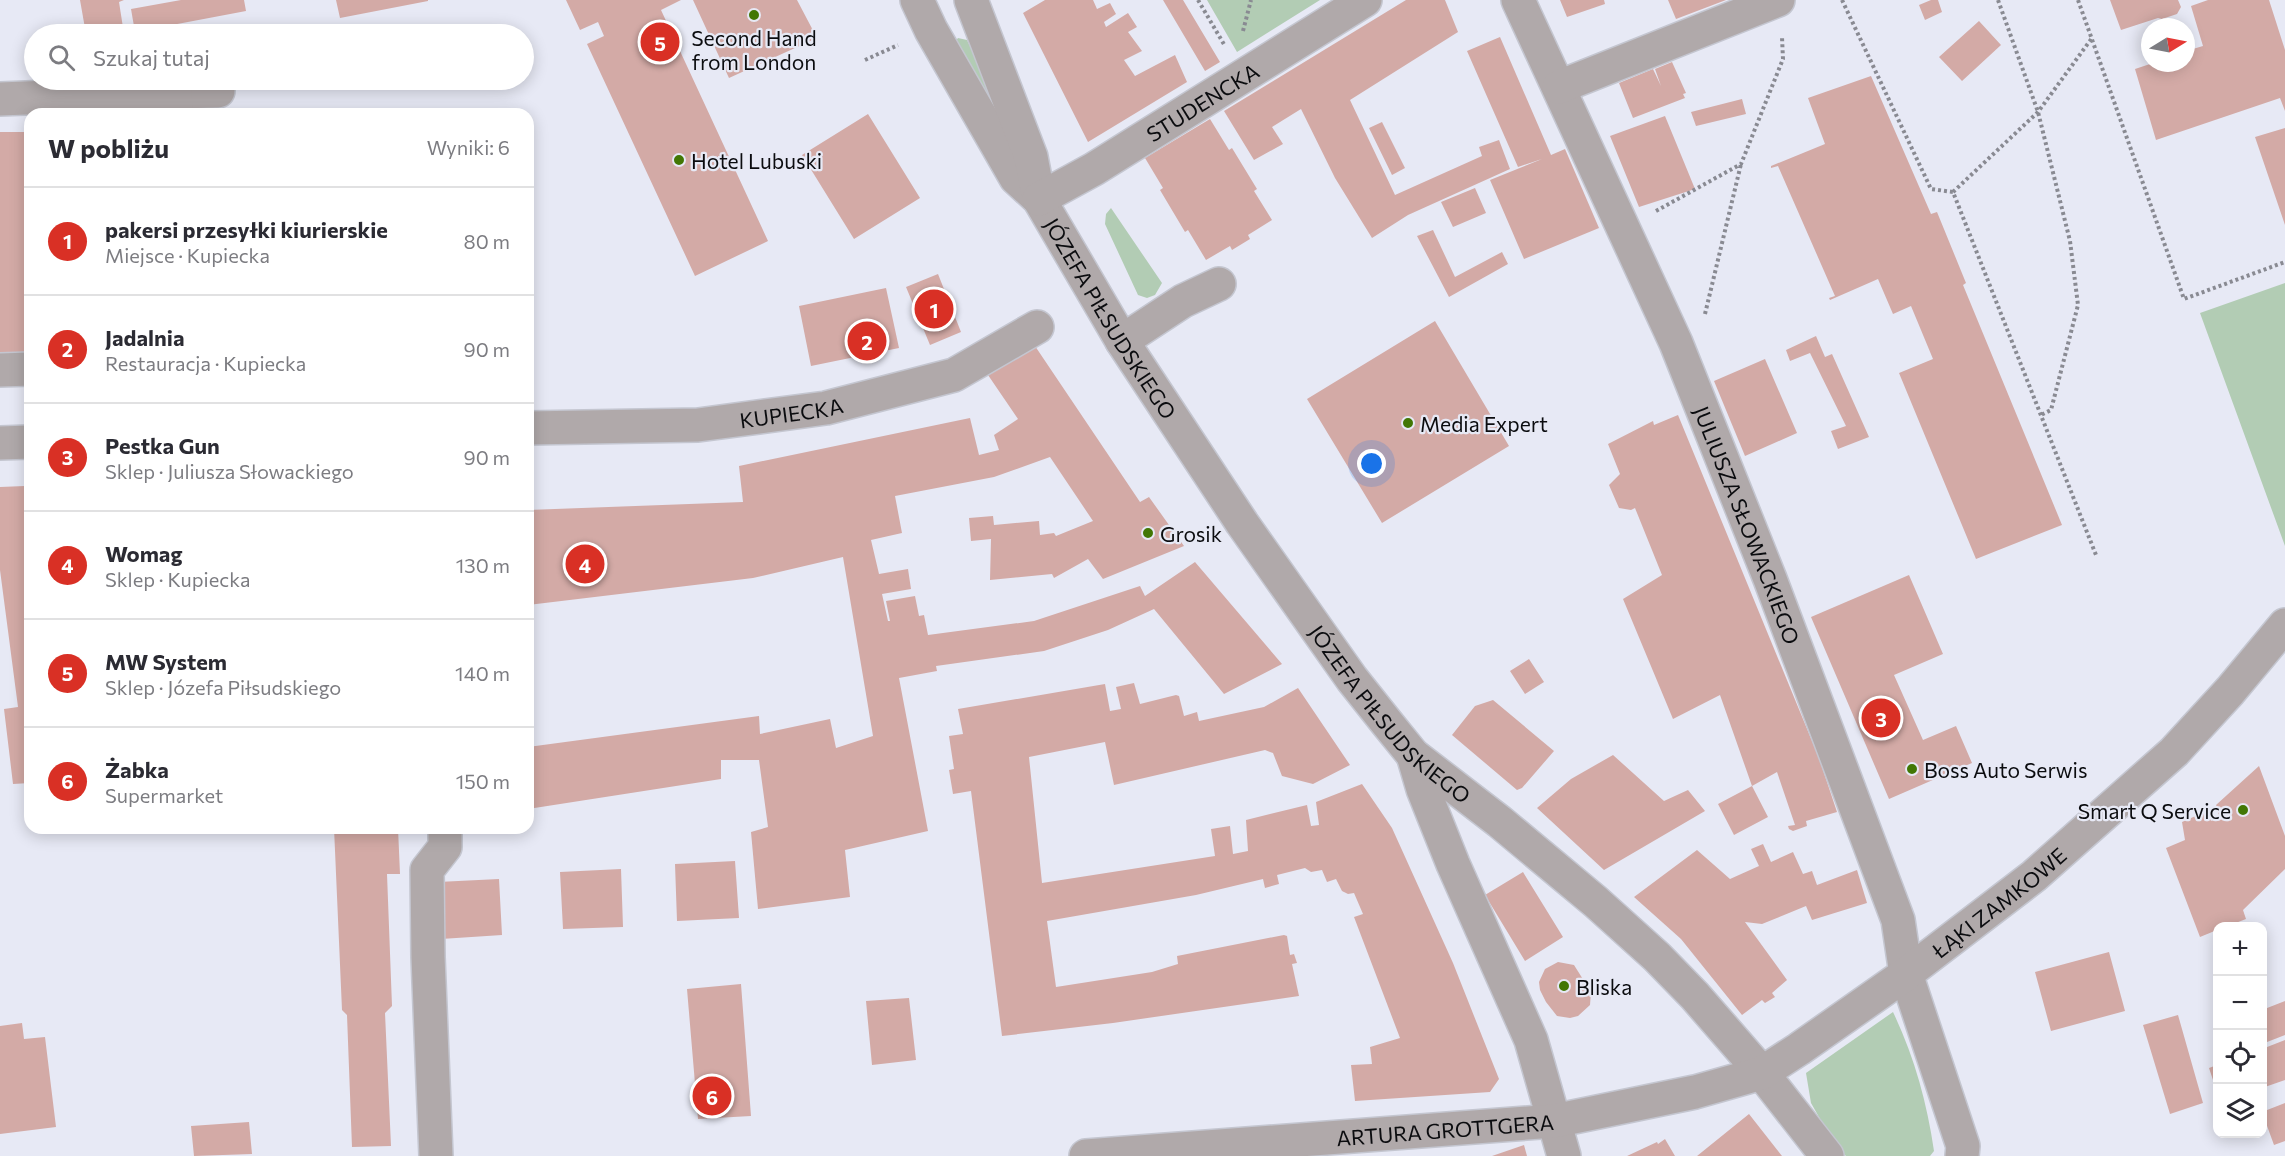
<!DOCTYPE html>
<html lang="pl">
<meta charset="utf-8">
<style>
:root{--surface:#fff;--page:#f7f7f7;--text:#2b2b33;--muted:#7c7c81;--line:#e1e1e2;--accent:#d93025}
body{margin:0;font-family:Commissioner,sans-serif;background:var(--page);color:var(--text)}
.controls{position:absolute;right:18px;bottom:18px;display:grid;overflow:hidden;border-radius:12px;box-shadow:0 3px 15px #0003}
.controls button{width:54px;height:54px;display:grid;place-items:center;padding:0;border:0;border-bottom:2px solid var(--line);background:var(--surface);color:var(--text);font:30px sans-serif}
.compass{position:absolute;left:2141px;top:18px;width:54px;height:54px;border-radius:50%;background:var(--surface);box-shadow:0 3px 15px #0003;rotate:80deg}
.you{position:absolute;left:1372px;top:464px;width:21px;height:21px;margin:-15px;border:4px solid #fff;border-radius:50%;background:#1a73e8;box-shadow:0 0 0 9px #1a73e833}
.badge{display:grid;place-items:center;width:39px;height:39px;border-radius:50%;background:var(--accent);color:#fff;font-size:20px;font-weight:700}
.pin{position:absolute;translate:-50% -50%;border:3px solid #fff;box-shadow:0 2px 6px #0006}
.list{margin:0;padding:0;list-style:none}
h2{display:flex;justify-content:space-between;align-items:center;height:78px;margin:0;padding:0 24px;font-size:26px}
h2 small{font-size:20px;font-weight:400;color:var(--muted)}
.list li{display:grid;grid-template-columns:39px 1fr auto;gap:18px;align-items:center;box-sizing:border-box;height:108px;padding:0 24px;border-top:2px solid var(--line)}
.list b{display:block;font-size:22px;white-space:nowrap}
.list p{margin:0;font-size:20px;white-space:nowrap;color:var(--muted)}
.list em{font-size:20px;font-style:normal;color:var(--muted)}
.icon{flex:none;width:33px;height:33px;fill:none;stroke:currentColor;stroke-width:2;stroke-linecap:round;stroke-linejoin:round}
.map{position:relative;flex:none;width:2285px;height:1156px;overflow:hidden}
.search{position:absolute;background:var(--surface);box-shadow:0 3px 15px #0003;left:24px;top:24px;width:510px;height:66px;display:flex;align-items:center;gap:15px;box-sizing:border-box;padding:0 21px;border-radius:33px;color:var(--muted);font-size:22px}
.panel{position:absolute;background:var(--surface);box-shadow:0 3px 15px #0003;left:24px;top:108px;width:510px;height:726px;border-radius:18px}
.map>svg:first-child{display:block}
</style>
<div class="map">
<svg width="2285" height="1156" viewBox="0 0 2285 1156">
<rect width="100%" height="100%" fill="#e7e9f5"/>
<!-- green -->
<path fill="#b2ccb4" d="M1207 0H1320L1237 52Z
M958 38 967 40 1030 170 953 44Z
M1111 208 1162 283 1155 295 1147 298 1138 295 1105 224 1106 214Z
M2285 283V546L2200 313Z
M1893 1012C1914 1056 1927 1102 1934 1151L1930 1156H1846L1836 1147 1811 1103 1806 1073Z"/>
<!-- building -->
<path fill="#d3aaa6" d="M80 0H124L119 2 124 34H86Z
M181 0H244L246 11 135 32 131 9Z
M336 0H428V1L340 18Z
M566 0H681L661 10 768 241 695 276 587 44 604 36 598 22 580 30Z
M693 0H797L817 38 729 78Z
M1045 0H1093L1097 9 1110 3 1116 14 1104 22 1106 27 1128 13 1137 27 1128 32 1142 51 1124 60 1135 76 1175 55 1187 82 1088 142 1023 13Z
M1163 0H1183L1220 62 1205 71Z
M1406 0H1445L1458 32 1350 100 1395 195 1482 156 1479 147 1499 140 1510 169 1408 215 1372 238 1335 178 1301 109 1272 127 1283 144 1254 160 1224 111Z
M1560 0H1604L1605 4 1567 17Z
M1668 0H1726L1676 19Z
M1931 0H1938L1942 12 1925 20 1919 5Z
M2110 0H2178L2181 7 2177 14 2162 19 2158 18 2121 30Z
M2208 0H2269L2285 50V111L2280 98 2156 140 2135 69 2153 63H2186V51L2203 46 2191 6Z
M1979 21 2001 45 1962 81 1939 57Z
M1500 37 1551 155 1565 149 1599 228 1524 259 1490 180 1542 159 1518 167 1467 51Z
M1672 62 1686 93 1683 94 1685 98 1633 118 1619 83 1653 69 1661 86 1655 69Z
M1871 76 1931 214 1937 212 1966 283 1963 285 2062 525 1976 559 1899 373 1933 359 1911 306 1893 314 1878 279 1830 300 1829 298 1835 296 1778 166 1771 168V166L1825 144 1808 98Z
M1742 99 1746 114 1696 126 1691 112Z
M868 114 920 198 854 239 802 155Z
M1665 116 1695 189 1639 207 1610 136Z
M1210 119 1229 150 1232 148 1257 189 1254 191 1272 220 1248 235 1250 239 1232 250 1230 246 1206 260 1188 230 1185 232 1160 190 1163 188 1145 158Z
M1382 122 1405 168 1392 175 1369 128Z
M2285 128V225L2255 137Z
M0 132H30V352L0 353Z
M1475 188 1486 213 1453 227 1441 202Z
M1433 230 1455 277 1502 252 1508 264 1449 297 1417 236Z
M938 274 961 332 930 345 906 287Z
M886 288 899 348 811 366 799 306Z
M1435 321 1509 446 1382 523 1307 399Z
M1816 336 1825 357 1832 354 1869 437 1838 449 1831 431 1846 426 1810 353 1790 361 1786 350Z
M1035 346 1140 502 1149 497 1184 546 1103 579 1088 559 1054 578 1052 574 990 580 991 539 971 541 969 518 993 516 994 525 1039 521 1040 535 1054 533 1056 536 1093 521 1050 457 994 477 895 496 902 533 871 540 879 574 908 569 911 589 882 594 888 621H890L886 601 915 596 919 616 924 615 928 635 1034 621 1140 586 1145 596 1195 562 1282 664 1224 694 1154 609 1108 630 1044 651 936 666 937 671 899 678 928 831 845 850 850 897 758 909 751 832 768 827 759 760H721V779L528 809V747L759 716 760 734 830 719 836 748 873 736 843 557 753 578 528 605V510L743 502 739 466 970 418 979 455 999 450 994 435 1018 419 988 375Z
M1765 359 1797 433 1745 456 1714 381Z
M1678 415 1819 758 1837 812 1806 821 1807 826 1793 831 1789 829 1788 826 1795 825 1777 772 1752 786 1768 817 1734 835 1718 804 1752 786 1720 695 1673 719 1623 599 1662 575 1635 508 1631 510 1619 508 1609 485 1620 474 1608 444 1653 421 1654 425Z
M25 486 26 493H30V783L13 784 4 709 18 707 0 570V487Z
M1909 575 1943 654 1894 675 1923 740 1956 726 1972 763 1889 799 1811 617Z
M1529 659 1544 682 1525 694 1510 671Z
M1134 683 1140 704 1176 695 1179 696 1184 716 1197 712 1199 721 1264 707 1298 688 1350 765 1313 784 1282 776 1273 753 1265 750 1114 785 1105 742 1029 757 1042 883 1215 856 1211 829 1230 826 1233 854 1248 851 1246 820 1307 805 1311 826 1319 825 1316 802 1362 784 1392 828 1453 963 1499 1079 1490 1092 1355 1101 1351 1065 1372 1064 1370 1047 1400 1038 1354 917 1363 914 1354 893 1348 894 1342 891 1336 879 1327 882 1322 870 1311 872 1305 868 1277 875 1279 884 1265 888 1263 879 1196 895 1047 921 1056 987 1152 972 1178 964 1177 956 1284 935 1287 936 1290 955 1294 954 1297 963 1292 964 1299 996 1113 1023 1002 1036 971 791 953 794 949 770 954 769 949 736 963 734 958 709 1105 684 1110 711 1121 709 1116 687Z
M1493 700 1554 751 1522 788 1517 790 1452 735 1475 706Z
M1613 755 1664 801 1688 790 1705 811 1604 870 1537 808 1571 779Z
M2259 766 2285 836V869L2243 910 2246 919 2228 926H2218L2217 930 2200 937 2166 848 2185 840 2182 822 2207 811 2211 821 2219 816 2216 805Z
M334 828H398L400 874H387L392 1006 385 1013 391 1146 352 1147 347 1015 342 1010Z
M1763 844 1771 862 1793 852 1803 874 1812 871 1817 885 1857 870 1867 903 1812 920 1806 906 1762 924 1745 922 1787 980 1772 993 1775 997 1765 1003 1762 1000 1742 1015 1681 939 1634 897 1697 850 1730 879 1759 866 1751 849Z
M735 861 739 918 677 921 675 864Z
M621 869 623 927 563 929 560 872Z
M1523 872 1563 937 1525 961 1485 895Z
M499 879 502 935 441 939 438 882Z
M2109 952 2125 1011 2051 1031 2035 972Z
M1558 962 1574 965 1591 992 1590 1005 1578 1016 1570 1018 1557 1016 1546 1002 1540 990 1539 982 1545 969Z
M741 984 751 1116 698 1119 687 989Z
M909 998 916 1060 872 1065 866 1001Z
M2285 1001V1035L2262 1044V1010Z
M2178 1015 2203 1103 2170 1114 2143 1025Z
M22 1023 24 1039 45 1037 56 1127 0 1134V1026Z
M2285 1040V1080L2262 1088V1049Z
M2217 1065V1092L2209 1068Z
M2285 1103V1141L2274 1145 2262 1112Z
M1749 1114 1782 1156H1697Z
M249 1122 252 1154 194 1156 191 1126Z
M1665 1139 1675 1156H1627L1657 1142 1658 1144Z
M1524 1145 1527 1156H1492Z"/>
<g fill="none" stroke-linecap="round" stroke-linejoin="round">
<!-- minor casing -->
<g stroke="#c4c6d0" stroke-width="36">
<g id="minor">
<path id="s1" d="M917 0 931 30 1016 178 1039 199 1122 341 1242 523 1352 679 1387 723 1413 755 1500 822 1596 902 1657 957 1695 996 1762 1073 1827 1156"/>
<path d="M971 0 1031 157 1039 199"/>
<path id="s2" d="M1518 0 1676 343 1770 579 1898 920 1906 974 1963 1146 1962 1156"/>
<path d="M1559 87 1778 0"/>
<path d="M175 92 218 91"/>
<path d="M0 99 175 92 176 114"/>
<path id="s3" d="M1039 199 1094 169 1365 0"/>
<path d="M1122 341 1183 301 1219 284"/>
<path d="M0 370 30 369"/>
<path id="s4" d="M528 428 698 425 826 408 954 375 1037 327"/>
<path d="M0 443 30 442"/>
<path d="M1413 755 1423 789 1453 864 1531 1040 1564 1156"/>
<path d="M436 1156 428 957 427 870 445 847V828"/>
<path id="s5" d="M1086 1156 1554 1121 1695 1092 1762 1073 1799 1049 1906 974 2034 876 2174 752 2230 691 2285 625"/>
</g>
</g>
<!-- path -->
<path stroke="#898a92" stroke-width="4" stroke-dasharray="3 3" stroke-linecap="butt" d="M1198 0 1225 46
M1842 0 1931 189 1953 192 2096 555
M1998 0 2038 112 2070 241 2078 305 2051 410 2041 415
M2078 0 2184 299 2285 262
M1243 31 1251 0
M865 60 898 45
M1953 192 2038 112 2092 38
M1656 211 1741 164 1783 59 1782 37
M1705 314 1741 164"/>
<!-- minor -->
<use href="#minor" stroke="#b0a9aa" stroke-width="33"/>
</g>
<!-- markers -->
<g fill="#427704" stroke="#e7e9f5" stroke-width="2">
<circle cx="754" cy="15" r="6"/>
<circle cx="679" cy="160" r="6"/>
<circle cx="1408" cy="423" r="6"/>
<circle cx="1148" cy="533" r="6"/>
<circle cx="1912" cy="769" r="6"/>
<circle cx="2243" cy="810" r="6"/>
<circle cx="1564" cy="986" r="6"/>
</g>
<g text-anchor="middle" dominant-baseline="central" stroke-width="4.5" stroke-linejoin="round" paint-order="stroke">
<!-- poi labels -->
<g font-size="21" fill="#0b0c0f" stroke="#e7e9f5" text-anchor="start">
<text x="754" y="37" text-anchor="middle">Second Hand<tspan x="754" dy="24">from London</tspan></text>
<text x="691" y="160">Hotel Lubuski</text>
<text x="1420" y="423">Media Expert</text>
<text x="1160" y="533">Grosik</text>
<text x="1924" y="769">Boss Auto Serwis</text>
<text x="2231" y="810" text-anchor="end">Smart Q Service</text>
<text x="1576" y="986">Bliska</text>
</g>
<!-- street labels -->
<g font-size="21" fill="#0b0c0f" stroke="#e7e9f5">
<text stroke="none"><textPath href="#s3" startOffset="190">STUDENCKA</textPath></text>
<text stroke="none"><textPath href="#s1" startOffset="374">JÓZEFA PIŁSUDSKIEGO</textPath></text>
<text stroke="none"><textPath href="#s4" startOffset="264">KUPIECKA</textPath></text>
<text stroke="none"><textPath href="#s2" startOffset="573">JULIUSZA SŁOWACKIEGO</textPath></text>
<text stroke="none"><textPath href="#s1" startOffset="860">JÓZEFA PIŁSUDSKIEGO</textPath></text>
<text stroke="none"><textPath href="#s5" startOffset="975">ŁĄKI ZAMKOWE</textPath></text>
<text stroke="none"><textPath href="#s5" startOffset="360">ARTURA GROTTGERA</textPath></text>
</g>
</g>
</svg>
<div class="controls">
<button>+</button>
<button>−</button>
<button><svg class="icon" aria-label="locate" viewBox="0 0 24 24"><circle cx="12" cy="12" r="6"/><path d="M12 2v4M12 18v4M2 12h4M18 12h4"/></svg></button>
<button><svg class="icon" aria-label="layers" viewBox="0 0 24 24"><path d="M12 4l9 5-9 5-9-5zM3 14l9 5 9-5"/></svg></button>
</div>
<svg class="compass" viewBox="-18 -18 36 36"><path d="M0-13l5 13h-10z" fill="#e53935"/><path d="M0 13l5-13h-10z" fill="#7c7c81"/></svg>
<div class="you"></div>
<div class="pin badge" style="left:934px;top:309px">1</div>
<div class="pin badge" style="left:867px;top:341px">2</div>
<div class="pin badge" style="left:1881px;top:718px">3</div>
<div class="pin badge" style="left:585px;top:564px">4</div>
<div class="pin badge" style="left:660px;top:42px">5</div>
<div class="pin badge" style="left:712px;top:1096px">6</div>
<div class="search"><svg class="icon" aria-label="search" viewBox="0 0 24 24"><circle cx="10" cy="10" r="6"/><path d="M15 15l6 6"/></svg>Szukaj tutaj</div>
<section class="panel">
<h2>W pobliżu<small>Wyniki: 6</small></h2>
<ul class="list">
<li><span class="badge">1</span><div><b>pakersi przesyłki kiurierskie</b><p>Miejsce · Kupiecka</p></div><em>80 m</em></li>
<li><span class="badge">2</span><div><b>Jadalnia</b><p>Restauracja · Kupiecka</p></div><em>90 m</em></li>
<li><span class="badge">3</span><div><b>Pestka Gun</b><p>Sklep · Juliusza Słowackiego</p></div><em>90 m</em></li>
<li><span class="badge">4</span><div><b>Womag</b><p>Sklep · Kupiecka</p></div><em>130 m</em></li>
<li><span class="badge">5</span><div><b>MW System</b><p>Sklep · Józefa Piłsudskiego</p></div><em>140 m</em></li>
<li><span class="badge">6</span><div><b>Żabka</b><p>Supermarket</p></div><em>150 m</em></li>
</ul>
</section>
</div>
